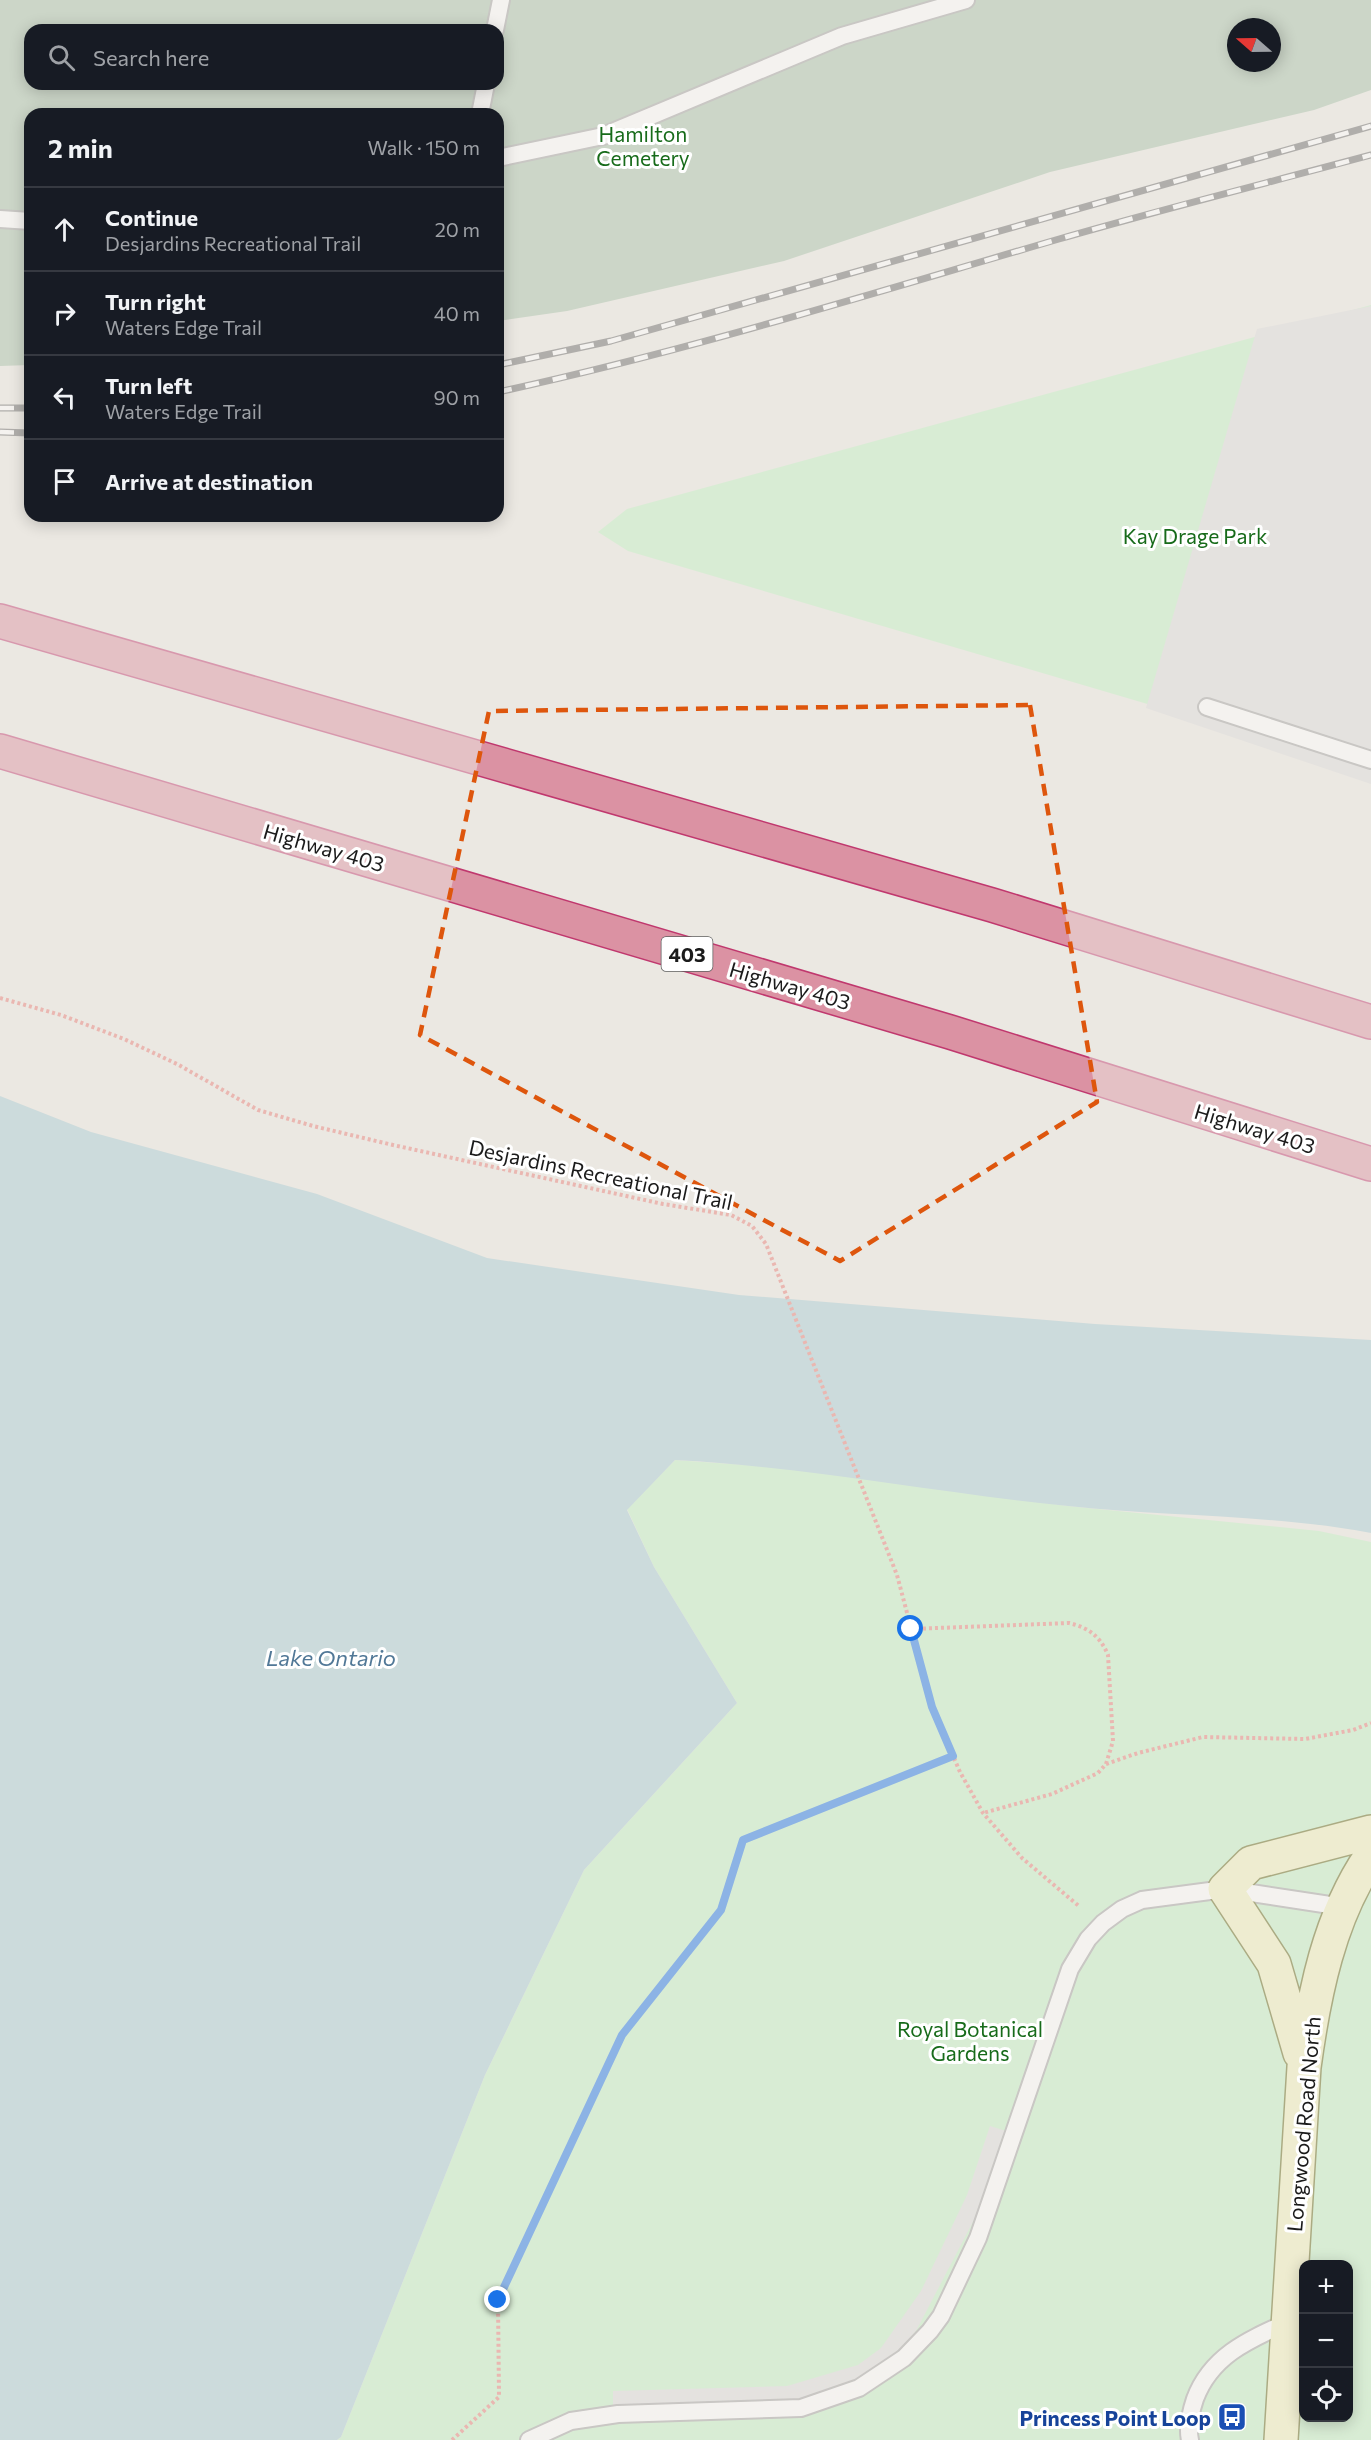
<!DOCTYPE html>
<meta charset="utf-8">
<style>
:root{--surface:#171b24;--page:#20242c;--text:#f1f3f6;--muted:#9ea1a6;--line:#363941}
body{margin:0;font-family:Commissioner,sans-serif;background:var(--page);color:var(--text)}
.controls{position:absolute;right:18px;bottom:18px;display:grid;overflow:hidden;border-radius:12px;box-shadow:0 3px 15px #0003}
.controls button{width:54px;height:54px;display:grid;place-items:center;padding:0;border:0;border-bottom:2px solid var(--line);background:var(--surface);color:var(--text);font:30px sans-serif}
.compass{position:absolute;left:1227px;top:18px;width:54px;height:54px;border-radius:50%;background:var(--surface);box-shadow:0 3px 15px #0003;rotate:290deg}
.stop{position:absolute;width:18px;height:18px;margin:-14px;border:4px solid #1a73e8;border-radius:50%;background:#fff}
.stop.end{background:#1a73e8;border-color:#fff;box-shadow:0 2px 6px #0008}
.list{margin:0;padding:0;list-style:none}
h2{display:flex;justify-content:space-between;align-items:center;height:78px;margin:0;padding:0 24px;font-size:26px}
h2 small{font-size:20px;font-weight:400;color:var(--muted)}
.list li{display:grid;grid-template-columns:39px 1fr auto;gap:18px;align-items:center;box-sizing:border-box;height:84px;padding:0 24px;border-top:2px solid var(--line)}
.list b{display:block;font-size:22px;white-space:nowrap}
.list p{margin:0;font-size:20px;white-space:nowrap;color:var(--muted)}
.list em{font-size:20px;font-style:normal;color:var(--muted)}
.icon{flex:none;width:33px;height:33px;fill:none;stroke:currentColor;stroke-width:2;stroke-linecap:round;stroke-linejoin:round}
.map{position:relative;flex:none;width:1371px;height:2440px;overflow:hidden}
.search{position:absolute;background:var(--surface);box-shadow:0 3px 15px #0003;left:24px;top:24px;width:480px;height:66px;display:flex;align-items:center;gap:15px;box-sizing:border-box;padding:0 21px;border-radius:18px;color:var(--muted);font-size:22px}
.panel{position:absolute;background:var(--surface);box-shadow:0 3px 15px #0003;left:24px;top:108px;width:480px;height:414px;border-radius:18px}
.map>svg:first-child{display:block}
</style>
<div class="map">
<svg width="1371" height="2440" viewBox="0 0 1371 2440">
<rect width="100%" height="100%" fill="#ebe8e2"/>
<!-- cemetery -->
<path fill="#a6c1a8" fill-rule="evenodd" d="M0 0H1371V90L1314 110 1050 172 784 261 567 311 498 321V114H30V365L0 366ZM1236 27H1272V63H1236ZM30 30H498V84H30Z"/>
<!-- park -->
<path fill="#c2f2c4" fill-rule="evenodd" d="M1371 305V770L628 551 598 532 627 509Z
M675 1460 788 1468 1068 1506 1319 1531 1371 1542V2440H337L341 2437 485 2075 584 1870 737 1703 654 1567 627 1509ZM1304 2264H1348V2418H1304Z"/>
<!-- parking -->
<path fill="#dbdbdb" d="M1371 306V784L1146 708 1257 329Z
M990 2126 1006 2131 976 2216 916 2331 891 2360 861 2379 791 2402 613 2405V2391L787 2386 858 2365 881 2348 921 2291 967 2195Z"/>
<!-- water -->
<path fill="#a7ccd4" d="M0 1096 91 1132 317 1194 487 1258 739 1295 1095 1324 1371 1340V1533C1271 1514 1169 1517 1068 1506 937 1493 807 1467 675 1460L627 1510 654 1567 737 1703 584 1870 485 2075 341 2437 337 2440H0Z"/>
<g fill="none" stroke-linecap="round" stroke-linejoin="round">
<!-- lane casing -->
<g stroke="#9f9f9f" stroke-width="20">
<path id="lane" d="M495 30 501 0
M480 114 486 84
M498 158 603 136 842 36 966 0
M0 219 30 221
M1207 707 1371 760
M529 2440 571 2421 618 2414 801 2408 859 2388 904 2358 930 2331 941 2316 978 2238 1070 1969 1088 1939 1103 1923 1122 1909 1142 1900 1225 1889 1343 1907
M1190 2440C1187 2427 1191 2411 1195 2399 1211 2356 1248 2340 1288 2322"/>
</g>
<!-- secondary casing -->
<g stroke="#5e6311" stroke-width="36">
<path id="secondary" d="M1300 2053 1274 1964 1225 1889 1251 1863 1371 1832
M1281 2440 1304 2067C1314 1994 1329 1917 1371 1856"/>
</g>
<!-- highway casing -->
<g stroke="#c0386e" stroke-width="36">
<path id="highway" d="M0 621 992 905 1371 1022
M0 751 950 1032 1371 1164"/>
</g>
<!-- path -->
<path stroke="#e87c76" stroke-width="4" stroke-dasharray="3 3" stroke-linecap="butt" d="M0 998 61 1015 124 1039 177 1064 258 1110 313 1126 393 1145 663 1204 731 1215 752 1226 766 1244 897 1575 932 1707 960 1772 983 1813 1022 1858 1080 1907
M911 1629 1069 1623C1089 1628 1100 1636 1108 1655L1113 1741 1106 1764 1098 1773 1052 1794 983 1813
M1106 1764 1138 1753 1203 1737 1305 1739 1353 1730 1371 1723
M452 2440 499 2397 498 2300 622 2035 721 1910 743 1840 953 1756"/>
<!-- lane -->
<use href="#lane" stroke="#fff" stroke-width="16"/>
<!-- secondary -->
<use href="#secondary" stroke="#f1f1ba" stroke-width="33"/>
<!-- highway -->
<use href="#highway" stroke="#db92a3" stroke-width="33"/>
<!-- rail casing -->
<g stroke="#696969" stroke-width="7">
<path id="rail" d="M498 365 611 341 1371 126
M498 392C688 351 873 293 1059 239 1163 209 1267 183 1371 155
M0 408H30
M0 432 30 433"/>
</g>
<!-- rail -->
<use href="#rail" stroke="#fff" stroke-width="4.5" stroke-dasharray="14" stroke-linecap="butt"/>
</g>
<g fill="none" stroke-linecap="round" stroke-linejoin="round">
<!-- route -->
<path stroke="#1a73e8" stroke-width="8" d="M498 2300 622 2035 721 1910 743 1840 953 1756 932 1707 911 1629"/>
</g>
<!-- marked area -->
<path d="M0 0H1371V2440H0ZM1030 705 1097 1102 840 1261 420 1035 489 711Z" fill="#ebe8e2" fill-opacity=".55" fill-rule="evenodd"/>
<path fill="none" stroke="#de560d" stroke-width="4.5" stroke-dasharray="12 8" stroke-linejoin="round" d="M1030 705 1097 1102 840 1261 420 1035 489 711Z"/>
<!-- icons -->
<defs>
<g id="bus-square" transform="scale(1.5)"><rect x="-9" y="-9" width="18" height="18" rx="4" fill="#1a4fb4" stroke="#fff"/><path d="M-5-6H5V4H4V6H2V4H-2V6H-4V4H-5ZM-3.5-4V0h7V-4ZM-3.5 1.2v1.5H-2V1.2ZM2 1.2v1.5H3.5V1.2Z" fill="#fff"/></g>
</defs>
<g fill-rule="evenodd">
<use href="#bus-square" x="1232" y="2417"/>
</g>
<g text-anchor="middle" dominant-baseline="central" stroke-width="6" stroke-linejoin="round" paint-order="stroke">
<!-- shield labels -->
<rect fill="#fff" stroke="#5f5f5f" stroke-width="1.5" x="661.5" y="937" width="51" height="34" rx="4.5"/>
<g font-size="20" font-weight="bold" fill="#1b1b1b">
<text x="687" y="954">403</text>
</g>
<!-- park labels -->
<g font-size="21" fill="#176b1a" stroke="#fff">
<text x="643" y="133">Hamilton<tspan x="643" dy="24">Cemetery</tspan></text>
<text x="1195" y="535">Kay Drage Park</text>
<text x="970" y="2028">Royal Botanical<tspan x="970" dy="24">Gardens</tspan></text>
</g>
<!-- street labels -->
<g font-size="21" fill="#1b1b1b" stroke="#fff">
<text transform="translate(324 847) rotate(16)">Highway 403</text>
<text transform="translate(790 985) rotate(16)">Highway 403</text>
<text transform="translate(1255 1128) rotate(17)">Highway 403</text>
<text transform="translate(601 1174) rotate(12)">Desjardins Recreational Trail</text>
<text transform="translate(1303 2124) rotate(-85)">Longwood Road North</text>
</g>
<!-- transit labels -->
<g font-size="21" font-weight="bold" fill="#164399" stroke="#fff" text-anchor="end">
<text x="1211" y="2417">Princess Point Loop</text>
</g>
<!-- water labels -->
<g font-size="22" font-style="italic" fill="#517897" stroke="#fff">
<text x="331" y="1657">Lake Ontario</text>
</g>
</g>
</svg>
<div class="controls">
<button>+</button>
<button>−</button>
<button><svg class="icon" aria-label="locate" viewBox="0 0 24 24"><circle cx="12" cy="12" r="6"/><path d="M12 2v4M12 18v4M2 12h4M18 12h4"/></svg></button>
</div>
<svg class="compass" viewBox="-18 -18 36 36"><path d="M0-13l5 13h-10z" fill="#e53935"/><path d="M0 13l5-13h-10z" fill="#9ea1a6"/></svg>
<div class="stop" style="left:911px;top:1629px"></div>
<div class="stop end" style="left:498px;top:2300px"></div>
<div class="search"><svg class="icon" aria-label="search" viewBox="0 0 24 24"><circle cx="10" cy="10" r="6"/><path d="M15 15l6 6"/></svg>Search here</div>
<section class="panel">
<h2>2 min<small>Walk · 150 m</small></h2>
<ul class="list">
<li><svg class="icon" aria-label="ahead" viewBox="0 0 24 24"><path d="M12 20V5M6 11l6-6 6 6"/></svg><div><b>Continue</b><p>Desjardins Recreational Trail</p></div><em>20 m</em></li>
<li><svg class="icon" aria-label="right" viewBox="0 0 24 24"><path d="M7 20v-9h11M14 6l5 5-5 5"/></svg><div><b>Turn right</b><p>Waters Edge Trail</p></div><em>40 m</em></li>
<li><svg class="icon" aria-label="left" viewBox="0 0 24 24"><path d="M17 20v-9H6M10 6l-5 5 5 5"/></svg><div><b>Turn left</b><p>Waters Edge Trail</p></div><em>90 m</em></li>
<li><svg class="icon" aria-label="arrive" viewBox="0 0 24 24"><path d="M6 21V4h12l-3 4 3 4H6"/></svg><div><b>Arrive at destination</b></div></li>
</ul>
</section>
</div>
